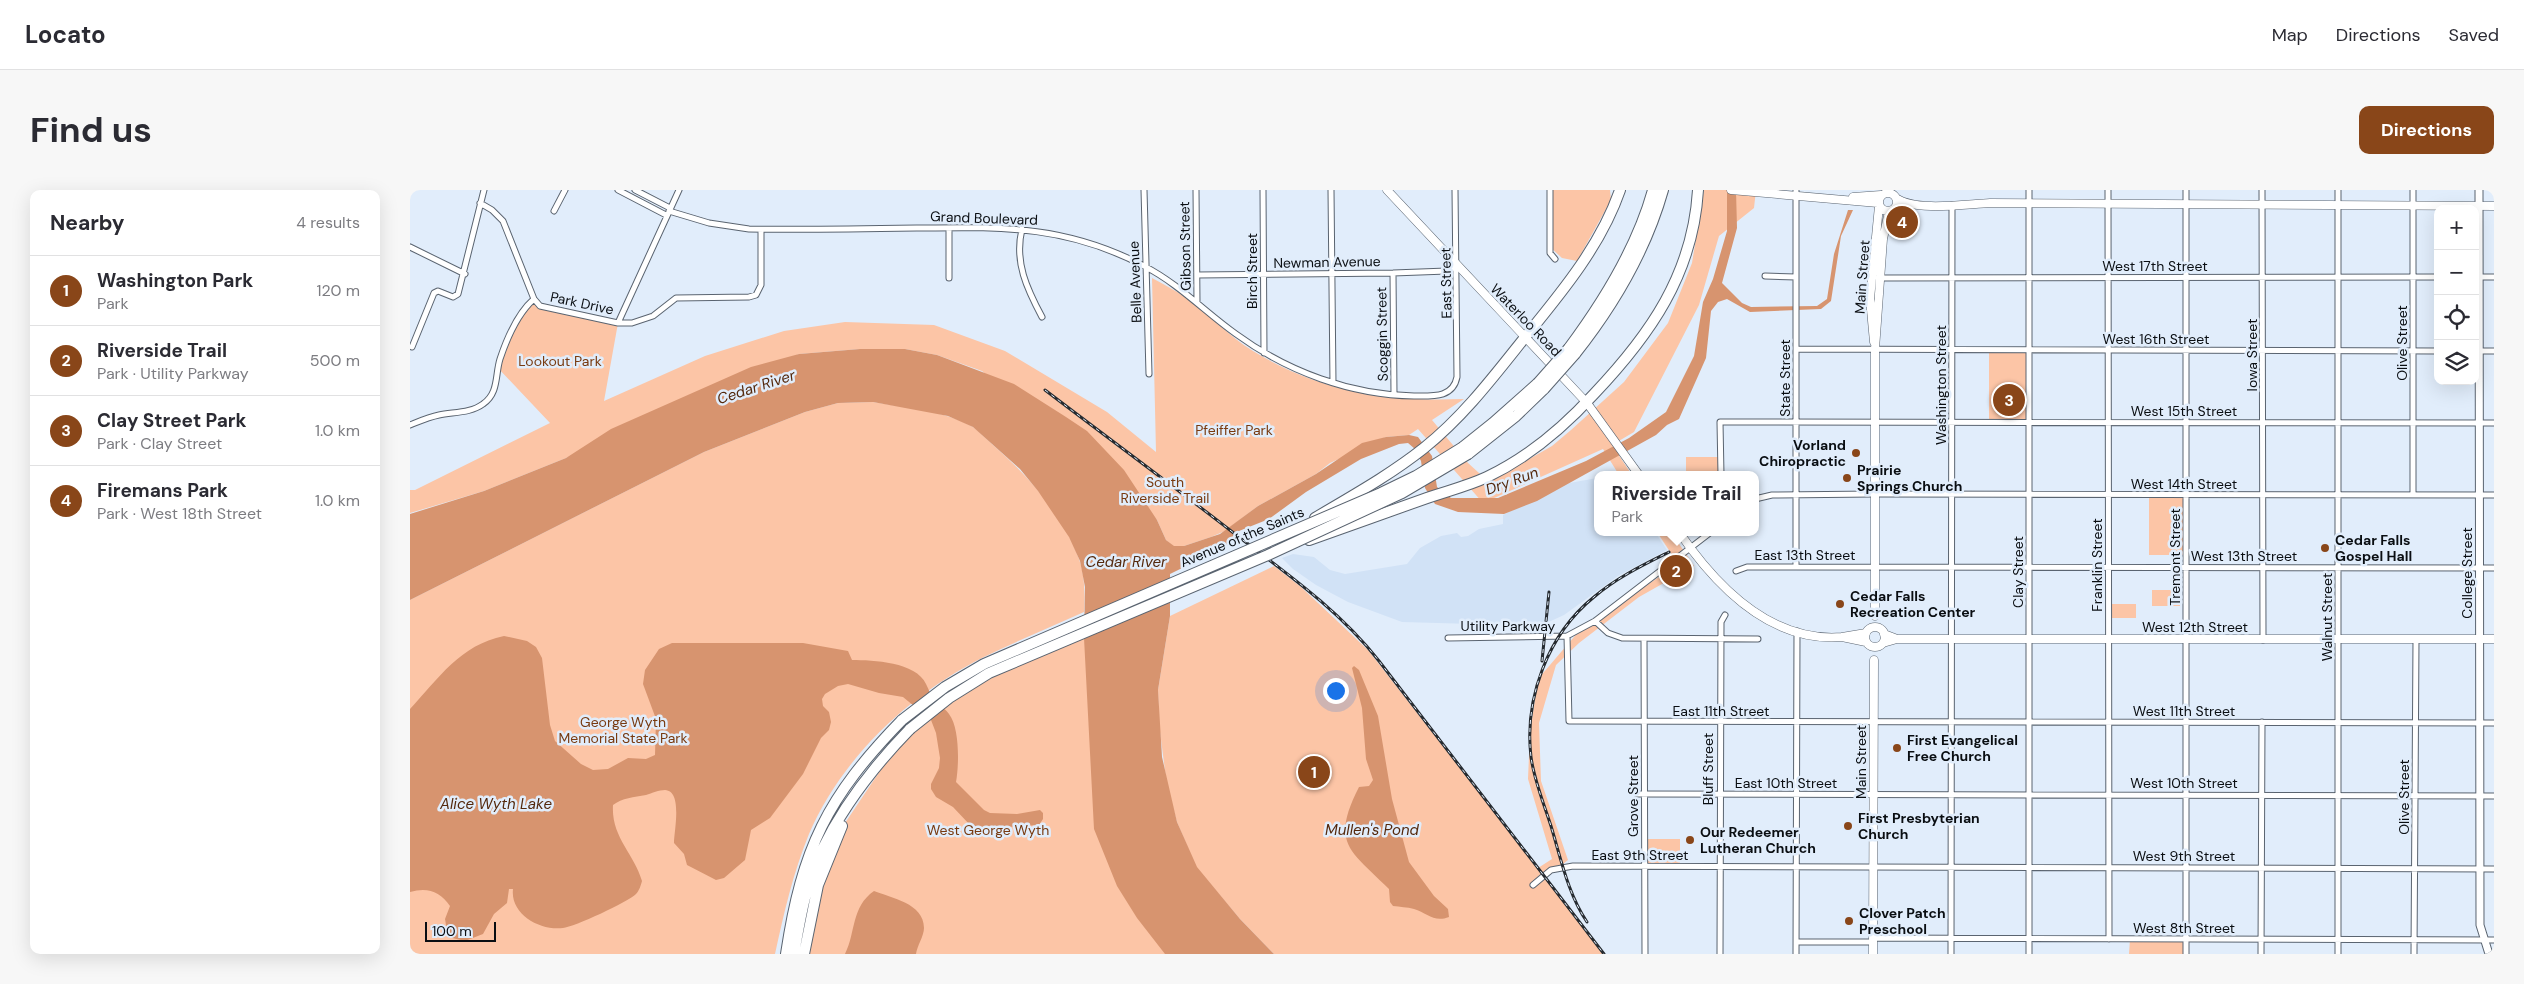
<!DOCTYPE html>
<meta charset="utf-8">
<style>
:root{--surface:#fff;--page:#f7f7f7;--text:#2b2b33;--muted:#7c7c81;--line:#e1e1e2;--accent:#894619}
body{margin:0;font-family:"DM Sans",sans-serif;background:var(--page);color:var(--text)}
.controls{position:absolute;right:15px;top:15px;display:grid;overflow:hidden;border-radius:10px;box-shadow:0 5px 20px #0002}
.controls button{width:45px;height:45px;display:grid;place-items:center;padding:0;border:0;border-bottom:1px solid var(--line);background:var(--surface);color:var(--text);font:25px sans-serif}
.scale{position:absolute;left:15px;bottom:12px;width:71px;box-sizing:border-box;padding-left:5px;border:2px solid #0a0e12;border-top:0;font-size:14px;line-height:18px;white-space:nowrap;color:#0a0e12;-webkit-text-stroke:4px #e1edfb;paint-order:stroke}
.you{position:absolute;left:925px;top:500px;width:18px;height:18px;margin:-12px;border:4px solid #fff;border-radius:50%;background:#1a73e8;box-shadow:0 0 0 8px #1a73e833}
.badge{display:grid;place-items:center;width:32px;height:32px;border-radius:50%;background:var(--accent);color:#fff;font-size:16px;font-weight:700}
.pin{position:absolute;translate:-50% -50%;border:2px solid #fff;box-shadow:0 1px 5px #0006}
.popup{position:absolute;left:1184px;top:281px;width:165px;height:65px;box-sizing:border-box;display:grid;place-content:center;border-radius:10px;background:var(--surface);filter:drop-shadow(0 1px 4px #0005);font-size:16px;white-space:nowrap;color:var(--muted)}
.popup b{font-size:19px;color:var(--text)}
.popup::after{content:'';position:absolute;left:50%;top:100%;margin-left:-10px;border:10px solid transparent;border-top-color:var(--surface)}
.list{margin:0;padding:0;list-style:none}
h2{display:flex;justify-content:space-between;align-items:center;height:65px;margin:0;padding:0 20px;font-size:21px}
h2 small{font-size:16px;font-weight:400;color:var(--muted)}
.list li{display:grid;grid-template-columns:32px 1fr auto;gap:15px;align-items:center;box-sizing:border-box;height:70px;padding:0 20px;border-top:1px solid var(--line)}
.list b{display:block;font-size:19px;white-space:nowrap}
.list p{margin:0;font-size:16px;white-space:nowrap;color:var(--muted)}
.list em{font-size:16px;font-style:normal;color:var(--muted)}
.icon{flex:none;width:28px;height:28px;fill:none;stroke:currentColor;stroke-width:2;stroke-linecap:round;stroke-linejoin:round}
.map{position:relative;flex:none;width:2084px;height:764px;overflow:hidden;border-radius:10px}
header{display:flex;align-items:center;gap:30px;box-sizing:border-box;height:70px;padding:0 25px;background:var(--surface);border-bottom:1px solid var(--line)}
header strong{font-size:24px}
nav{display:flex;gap:28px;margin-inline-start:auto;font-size:18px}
.intro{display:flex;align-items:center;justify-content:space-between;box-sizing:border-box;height:120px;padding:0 30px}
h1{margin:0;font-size:35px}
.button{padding:12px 22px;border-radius:10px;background:var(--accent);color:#fff;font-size:18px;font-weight:700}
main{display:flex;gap:30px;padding:0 30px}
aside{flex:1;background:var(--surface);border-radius:10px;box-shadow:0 5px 20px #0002}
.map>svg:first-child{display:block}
</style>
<header>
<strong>Locato</strong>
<nav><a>Map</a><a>Directions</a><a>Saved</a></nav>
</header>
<div class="intro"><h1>Find us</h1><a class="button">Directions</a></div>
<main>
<aside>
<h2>Nearby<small>4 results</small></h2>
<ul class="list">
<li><span class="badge">1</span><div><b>Washington Park</b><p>Park</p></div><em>120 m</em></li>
<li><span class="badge">2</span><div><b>Riverside Trail</b><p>Park · Utility Parkway</p></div><em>500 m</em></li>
<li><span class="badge">3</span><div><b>Clay Street Park</b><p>Park · Clay Street</p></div><em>1.0 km</em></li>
<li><span class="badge">4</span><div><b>Firemans Park</b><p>Park · West 18th Street</p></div><em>1.0 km</em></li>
</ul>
</aside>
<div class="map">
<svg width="2084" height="764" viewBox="0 0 2084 764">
<rect width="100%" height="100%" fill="#e1edfb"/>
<!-- built -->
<path fill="#d1e2f6" d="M1187 288V342H1245L1257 360 1208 386 1154 425 1130 436 992 432 938 412 906 395 883 379 872 368 883 364 904 367 920 380 935 384 997 374 1010 358 1031 346 1047 343 1051 347 1058 346 1069 339 1093 334V325L1154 294Z"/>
<!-- green -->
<path fill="#fcc5a6" d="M1140 0H1200L1201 10 1167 71 1152 68 1140 57Z
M1294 0H1346L1344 18 1309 46 1289 115 1224 242 1202 255 1222 285H1209L1193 259 1073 313 1008 239 999 245 976 247 920 273 906 284 848 316 815 341 801 347 774 356 764 357 756 350 747 330 572 181 527 165 495 159H450L389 164 156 268 74 301 0 323V300H5L140 233 88 178 103 140 120 113 208 133 194 211 295 166 374 141 435 132 524 135 595 161 697 222 746 262 742 88C753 94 765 100 775 107 799 123 818 146 843 161 910 202 977 212 1054 209L1022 230 1058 273 1079 292 1142 256 1161 240 1214 192 1258 133 1282 73Z
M1484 21H1503V41H1481Z
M1579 160H1619V232H1579Z
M463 212C495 218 534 220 563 237 570 242 576 249 583 255 618 286 653 324 669 369 675 386 675 405 674 422 641 437 607 451 574 467 500 504 432 567 399 644 383 683 374 723 365 764H0V410L294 262 395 222 428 213Z
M1276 267H1308V285H1276Z
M1739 305H1776V365H1739Z
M1247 342H1261L1284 376 1229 407 1169 453 1146 475 1129 533 1131 591 1158 670 1136 688 1193 764H864L830 729 786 677 767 632 757 596 749 534 748 500 760 426 864 376 891 397 958 460 1128 678 1142 669 1118 589 1120 543 1128 489 1169 441 1268 374Z
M1742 400H1770V416H1742Z
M1699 414H1726V428H1699Z
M688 436 771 764H394L403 713 429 642 492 548 557 496Z
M1236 649H1270V674H1237Z
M1720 749 1776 750V764H1719Z"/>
<!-- water -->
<path fill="#d7946f" d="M1317 0H1326L1327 38 1312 93 1332 113 1341 117 1407 116 1417 109 1424 64 1438 20H1443L1431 46 1421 111 1411 119 1340 122 1317 109 1308 112 1301 121 1296 168 1269 229 1257 235 1246 245 1127 311 1094 324 1048 322 1025 314 1015 298 1011 271 1005 259 998 253 989 254 951 269 896 302 859 329 829 341 817 356 760 384V426L748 500 752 567 767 632 787 677 830 729 864 764H755L727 728 707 696 684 639 674 448 675 397 670 371 659 347 628 301 610 279 563 237 538 226 463 212 428 213 395 222 294 262 0 410V324L74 301 156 268 201 239 341 177 389 164 450 159H495L527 165 604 194 656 227 677 241 714 280 747 330 756 350 764 356H774L810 344 848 316 906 284 952 253 976 247 999 245 1008 247 1022 266 1027 297 1041 308H1088L1176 271 1219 248 1256 222 1284 166 1293 112 1303 89 1317 41Z
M94 446 117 451 126 457 132 468 140 535 145 551 171 574 183 580 198 579 218 568 236 569 245 565 246 529 233 494 235 480 249 459 262 453H393L438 461 442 470C463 470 506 472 516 494 519 500 521 506 525 511 529 516 536 519 539 524 550 538 549 576 546 592L574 620 580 623 607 624 630 620 633 623V629L629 635 598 637 579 641 565 639 560 635 543 617 526 607 521 599V594L529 578 530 568 526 543 521 530 493 507 469 503 438 494 428 496 415 504 412 509 413 516 419 522 421 532 419 540 411 548 393 584 360 628 341 640 335 670 314 688 306 690 277 675 274 664 264 653C264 641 273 601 255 600 249 600 242 603 236 605 224 607 212 608 203 615 201 647 224 663 232 691 231 695 229 701 226 704 218 712 164 737 153 738 130 741 100 724 103 699H99L97 713 84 724 73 744 55 751 38 747 35 729 40 716C30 701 17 697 0 702V519C29 488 50 455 94 446Z
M944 476 949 480 968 526 982 609 999 672 1024 706 1038 719 1039 727C1024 733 1017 723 1004 719 997 717 990 717 983 716L980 712 979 699C940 660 920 654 949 597L959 596 963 590 956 569 952 518 942 478Z
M464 701C481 708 514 713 514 738 514 746 507 756 506 764H435C446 742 441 717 464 701Z"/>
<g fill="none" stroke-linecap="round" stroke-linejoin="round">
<!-- minor casing -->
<g stroke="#5a6470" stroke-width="7">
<path id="minor" d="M208 0 256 25
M225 0 260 18
M734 0 739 184
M786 0 787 112
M853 0 854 163
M921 0 923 193
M1140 0V63L1145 69
M1698 0 1699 749
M1776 0V764
M1852 0 1853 450
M70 13 82 20 93 31 124 109
M144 21 155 0
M259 21 299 33 339 39C395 40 451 39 508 38 593 37 656 35 734 76 769 94 795 122 826 144 878 182 941 205 1004 206 1023 206 1043 208 1047 187L1045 0
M539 38V88
M612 39C604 72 617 99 632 127
M0 57 55 84
M983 83 984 205
M787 85 983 83 1037 81 1047 76
M1355 86 1386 87
M2065 87H2084
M1468 88 2028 87
M208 133H222L243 126 266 108 339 107 346 105 351 95V40
M2 157 24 103 28 101 43 107 48 104 74 0
M1386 159 2028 161
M2065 161H2084
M0 235C10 231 19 227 29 225 44 222 61 223 73 214 89 203 85 185 90 169 97 148 108 123 124 109L130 116 208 133 269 0
M1311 285 1310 232 2084 233
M2003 305V0
M1345 309 1362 305 1464 304 2084 305
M1386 377V0
M1326 381 1337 377H1386L2084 378
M1185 431 1198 443 1212 448 1348 449
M1157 446 1159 531 2084 533
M1038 448 1157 446 1185 431 1301 342
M1234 449 1235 764
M1227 604 2084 606
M1123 695 1141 680 1163 676 2084 679
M1463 748 2084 750
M1386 752H1463
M1310 764 1311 432 1315 425
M1386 764 1387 441
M1541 764 1542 15
M1619 764V0
M1851 764 1852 532
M1928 764V0
M2004 764 2006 450"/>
</g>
<!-- tertiary casing -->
<g stroke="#5a6470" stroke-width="9">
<path id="tertiary" d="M2069 0 2070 735 2079 764"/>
</g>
<!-- secondary casing -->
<g stroke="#5a6470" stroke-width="9">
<path id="secondary" d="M977 0 1177 213 1229 285
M1321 0 1468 13
M1469 12a9 9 0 1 1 18 0a9 9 0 1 1-18 0Z
M1443 7 1471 5
M1486 8C1506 22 1556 14 1580 13L2084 16
M1464 152 1460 109 1469 16
M1269 342C1306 396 1360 453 1432 447
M1465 426V159L1473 49 1479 21
M1455 447a10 10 0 1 1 20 0a10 10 0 1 1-20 0Z
M1456 443 1432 447 1456 452
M1487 449H2084
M1473 453 1487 449 1474 444
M1463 764 1464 470"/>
</g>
<!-- motorway casing -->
<g stroke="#5a6470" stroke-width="12">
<path id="motorway" d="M1159 158C1194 111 1227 58 1243 0
M1165 164C1203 116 1236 60 1253 0
M1053 257 1083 233 1128 193
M1058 264 1106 226 1134 199
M905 328C942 306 980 285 1014 258 1054 226 1084 186 1116 146 1152 102 1191 55 1210 0
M899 350C938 336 978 322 1017 308 1037 301 1058 296 1077 287 1119 267 1153 238 1184 204 1240 145 1283 84 1288 0
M376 764C392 658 417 607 492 530
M384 764C390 729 396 692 412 660 434 614 465 575 500 539
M394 764 408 695 432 636"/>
</g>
<!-- minor -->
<use href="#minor" stroke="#fff" stroke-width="5"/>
<!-- tertiary -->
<use href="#tertiary" stroke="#fff" stroke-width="7"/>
<!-- secondary -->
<use href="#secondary" stroke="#fff" stroke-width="8"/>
<!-- motorway -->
<use href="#motorway" stroke="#fff" stroke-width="10"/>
<!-- rail casing -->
<g stroke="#262b30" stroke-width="3">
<path id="rail" d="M635 200C698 248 762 295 825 344 876 383 929 420 969 471L1194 764
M1132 471 1139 402
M1177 732C1158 704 1151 669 1141 636 1134 614 1124 590 1121 567 1114 508 1138 444 1184 407 1206 388 1233 375 1259 362"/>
</g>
<!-- rail -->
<use href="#rail" stroke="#e1edfb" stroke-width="1" stroke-dasharray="4" stroke-linecap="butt"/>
<!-- motorway-bridge casing -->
<g stroke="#5a6470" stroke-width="12" stroke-linecap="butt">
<path id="motorway-bridge" d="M1128 193 1159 158
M1134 199 1165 164
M492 530 535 497 574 474 971 303 1006 286 1053 257
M500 539 539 508 579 483 858 365 992 303 1058 264"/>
</g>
<!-- motorway-bridge -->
<use href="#motorway-bridge" stroke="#fff" stroke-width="10"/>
</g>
<!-- markers -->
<g fill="#894619" stroke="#e1edfb" stroke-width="2">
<circle cx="1446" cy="263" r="5"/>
<circle cx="1437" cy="288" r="5"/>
<circle cx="1915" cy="358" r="5"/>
<circle cx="1430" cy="414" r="5"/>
<circle cx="1487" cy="558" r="5"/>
<circle cx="1438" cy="636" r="5"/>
<circle cx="1280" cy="650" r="5"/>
<circle cx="1439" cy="731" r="5"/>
</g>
<g text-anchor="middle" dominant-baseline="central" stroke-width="5" stroke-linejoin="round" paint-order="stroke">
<!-- street labels -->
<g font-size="14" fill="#0a0e12" stroke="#e1edfb">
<text transform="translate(574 28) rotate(2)">Grand Boulevard</text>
<text transform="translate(775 56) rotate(-91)">Gibson Street</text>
<text transform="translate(917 72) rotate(-1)">Newman Avenue</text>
<text x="1745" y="76">West 17th Street</text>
<text transform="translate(842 81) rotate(-90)">Birch Street</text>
<text transform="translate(1452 87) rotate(-86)">Main Street</text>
<text transform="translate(725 92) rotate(-92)">Belle Avenue</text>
<text transform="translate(1036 93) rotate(-91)">East Street</text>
<text transform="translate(172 113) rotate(12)">Park Drive</text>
<text transform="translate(1116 130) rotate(46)">Waterloo Road</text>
<text transform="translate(972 144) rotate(-91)">Scoggin Street</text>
<text x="1746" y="149">West 16th Street</text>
<text transform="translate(1992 153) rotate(-90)">Olive Street</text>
<text transform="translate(1842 165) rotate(-90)">Iowa Street</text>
<text transform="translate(1375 188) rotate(-90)">State Street</text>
<text transform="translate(1531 195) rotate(-90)">Washington Street</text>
<text x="1774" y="221">West 15th Street</text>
<text x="1774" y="294">West 14th Street</text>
<text transform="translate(832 347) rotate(-23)">Avenue of the Saints</text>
<text x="1395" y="365">East 13th Street</text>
<text x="1834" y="366">West 13th Street</text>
<text transform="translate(1765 367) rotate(-90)">Tremont Street</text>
<text transform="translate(1687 375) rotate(-90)">Franklin Street</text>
<text transform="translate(1608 382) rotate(-90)">Clay Street</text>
<text transform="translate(2057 383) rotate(-90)">College Street</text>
<text transform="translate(1917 427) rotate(-90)">Walnut Street</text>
<text x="1098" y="436">Utility Parkway</text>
<text x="1785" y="437">West 12th Street</text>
<text x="1311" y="521">East 11th Street</text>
<text x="1774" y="521">West 11th Street</text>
<text transform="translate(1451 572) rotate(-90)">Main Street</text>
<text transform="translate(1298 579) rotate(-90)">Bluff Street</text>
<text x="1376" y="593">East 10th Street</text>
<text x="1774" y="593">West 10th Street</text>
<text transform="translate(1223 606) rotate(-90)">Grove Street</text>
<text transform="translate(1994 607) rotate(-90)">Olive Street</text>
<text x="1230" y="665">East 9th Street</text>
<text x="1774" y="666">West 9th Street</text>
<text x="1774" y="738">West 8th Street</text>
</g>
<!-- park labels -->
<g font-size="14" fill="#783a10" stroke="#e1edfb">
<text x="150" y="171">Lookout Park</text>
<text x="824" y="240">Pfeiffer Park</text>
<text x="755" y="292">South<tspan x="755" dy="16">Riverside Trail</tspan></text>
<text x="213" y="532">George Wyth<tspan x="213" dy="16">Memorial State Park</tspan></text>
<text x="578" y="640">West George Wyth</text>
</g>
<!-- poi labels -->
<g font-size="14" font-weight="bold" fill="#0a0e12" stroke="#e1edfb" text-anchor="start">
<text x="1436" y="255" text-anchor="end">Vorland<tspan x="1436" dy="16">Chiropractic</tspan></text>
<text x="1447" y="280">Prairie<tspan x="1447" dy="16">Springs Church</tspan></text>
<text x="1925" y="350">Cedar Falls<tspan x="1925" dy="16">Gospel Hall</tspan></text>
<text x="1440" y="406">Cedar Falls<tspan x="1440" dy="16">Recreation Center</tspan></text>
<text x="1497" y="550">First Evangelical<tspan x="1497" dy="16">Free Church</tspan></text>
<text x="1448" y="628">First Presbyterian<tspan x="1448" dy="16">Church</tspan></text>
<text x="1290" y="642">Our Redeemer<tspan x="1290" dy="16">Lutheran Church</tspan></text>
<text x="1449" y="723">Clover Patch<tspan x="1449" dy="16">Preschool</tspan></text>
</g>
<!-- water labels -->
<g font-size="15" font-style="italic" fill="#54280c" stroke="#e1edfb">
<text transform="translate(346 197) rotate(-18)">Cedar River</text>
<text transform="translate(1102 291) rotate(-20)">Dry Run</text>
<text x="716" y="372">Cedar River</text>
<text x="86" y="614">Alice Wyth Lake</text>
<text x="962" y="640">Mullen's Pond</text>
</g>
</g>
</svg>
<div class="controls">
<button>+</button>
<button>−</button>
<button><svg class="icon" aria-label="locate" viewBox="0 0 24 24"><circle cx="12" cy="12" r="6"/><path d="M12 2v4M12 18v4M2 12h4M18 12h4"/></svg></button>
<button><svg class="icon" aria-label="layers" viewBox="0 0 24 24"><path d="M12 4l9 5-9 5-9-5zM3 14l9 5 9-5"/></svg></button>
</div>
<div class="scale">100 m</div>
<div class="you"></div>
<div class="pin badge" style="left:904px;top:582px">1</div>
<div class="pin badge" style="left:1266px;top:381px">2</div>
<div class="popup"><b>Riverside Trail</b>Park</div>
<div class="pin badge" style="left:1599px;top:210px">3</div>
<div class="pin badge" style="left:1492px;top:32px">4</div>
</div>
</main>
